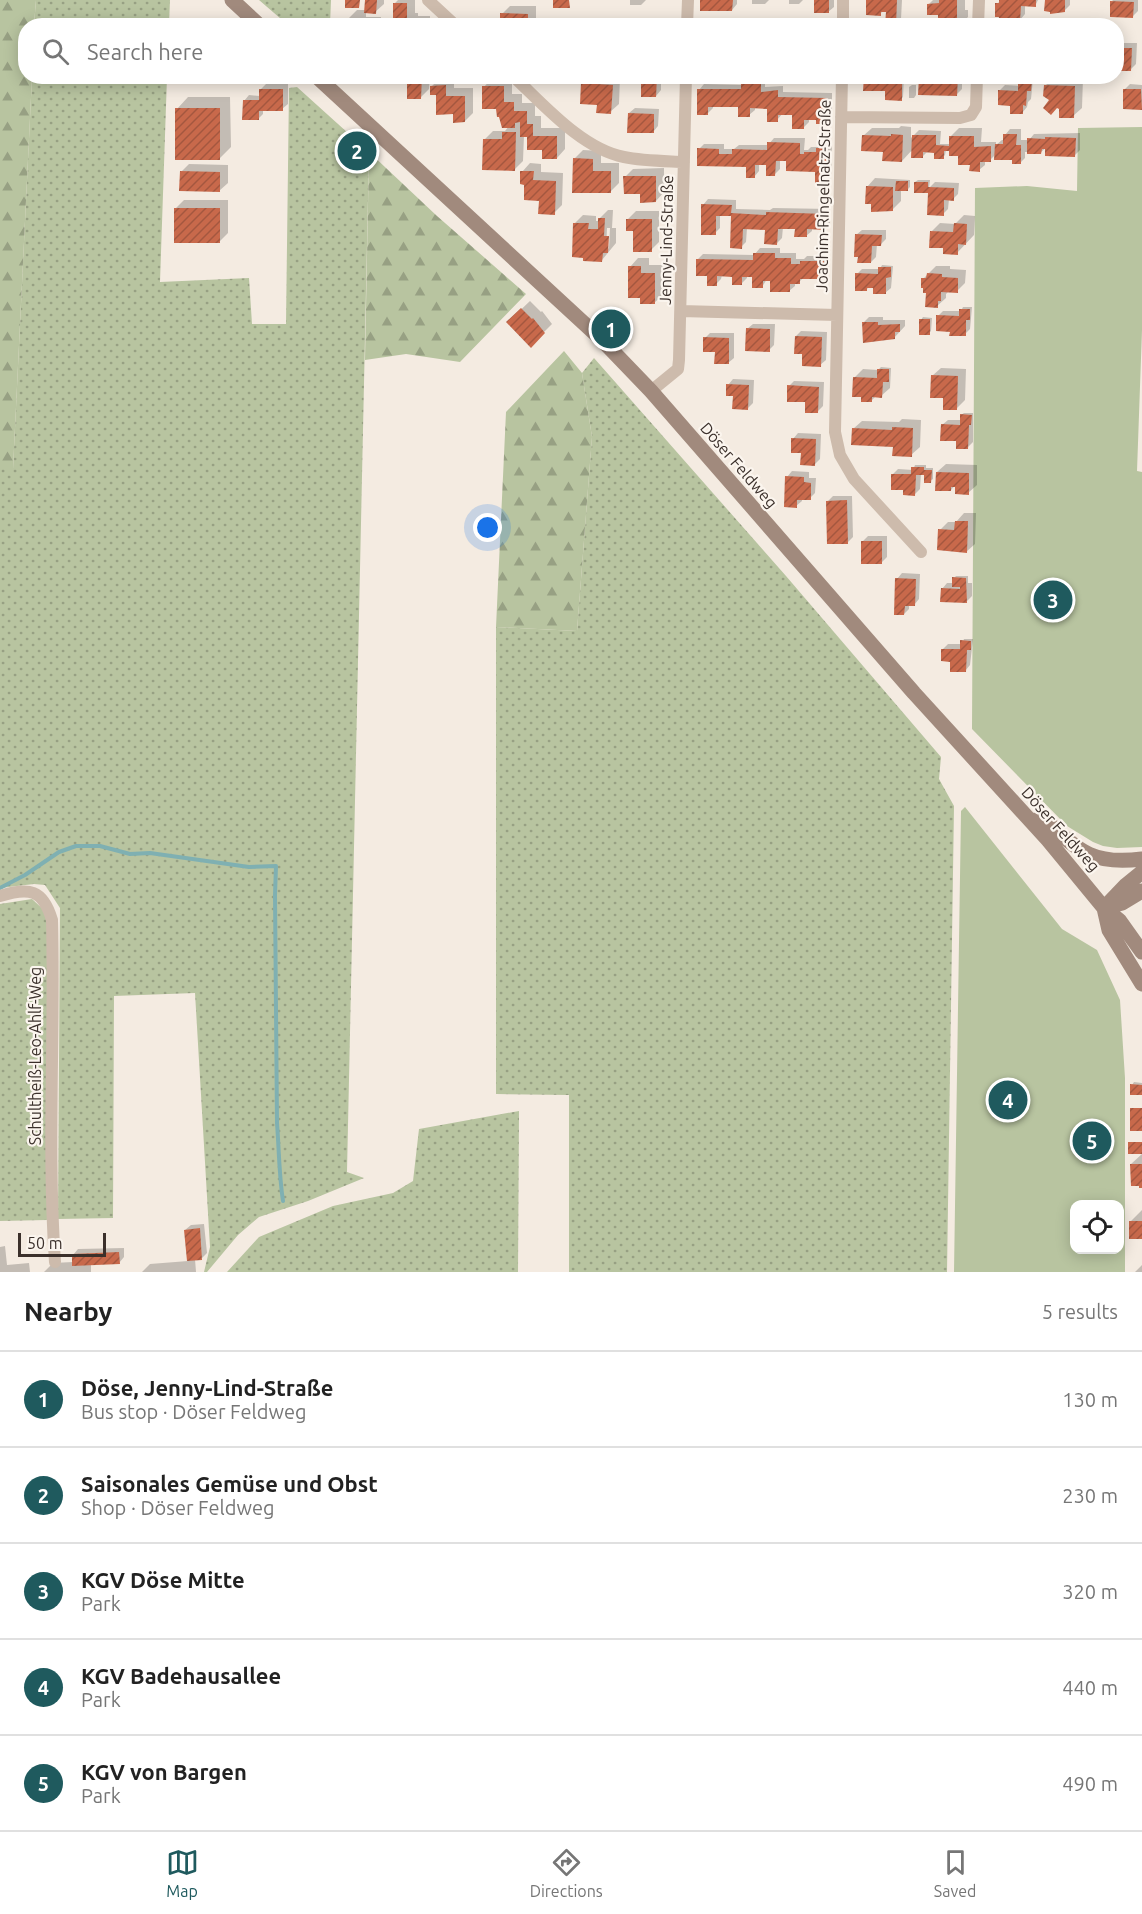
<!DOCTYPE html>
<meta charset="utf-8">
<style>
:root{--surface:#fff;--page:#f2f2f2;--text:#222;--muted:#767676;--line:#e0e0e0;--accent:#1f5a5e}
body{margin:0;font-family:Ubuntu,sans-serif;background:var(--page);color:var(--text)}
.controls{position:absolute;right:18px;bottom:18px;display:grid;overflow:hidden;border-radius:12px;box-shadow:0 3px 15px #0003}
.controls button{width:54px;height:54px;display:grid;place-items:center;padding:0;border:0;border-bottom:2px solid var(--line);background:var(--surface);color:var(--text);font:30px sans-serif}
.scale{position:absolute;left:18px;bottom:15px;width:88px;box-sizing:border-box;padding-left:6px;border:3px solid #3b302b;border-top:0;font-size:16px;line-height:21px;white-space:nowrap;color:#3b302b;-webkit-text-stroke:4px #fbf5ee;paint-order:stroke}
.you{position:absolute;left:488px;top:528px;width:21px;height:21px;margin:-15px;border:4px solid #fff;border-radius:50%;background:#1a73e8;box-shadow:0 0 0 9px #1a73e833}
.badge{display:grid;place-items:center;width:39px;height:39px;border-radius:50%;background:var(--accent);color:#fff;font-size:20px;font-weight:700}
.pin{position:absolute;translate:-50% -50%;border:3px solid #fff;box-shadow:0 2px 6px #0006}
.list{margin:0;padding:0;list-style:none}
h2{display:flex;justify-content:space-between;align-items:center;height:78px;margin:0;padding:0 24px;font-size:26px}
h2 small{font-size:20px;font-weight:400;color:var(--muted)}
.list li{display:grid;grid-template-columns:39px 1fr auto;gap:18px;align-items:center;box-sizing:border-box;height:96px;padding:0 24px;border-top:2px solid var(--line)}
.list b{display:block;font-size:22px;white-space:nowrap}
.list p{margin:0;font-size:20px;white-space:nowrap;color:var(--muted)}
.list em{font-size:20px;font-style:normal;color:var(--muted)}
.icon{flex:none;width:33px;height:33px;fill:none;stroke:currentColor;stroke-width:2;stroke-linecap:round;stroke-linejoin:round}
.map{position:relative;flex:none;width:1142px;height:1272px;overflow:hidden}
.search{position:absolute;background:var(--surface);box-shadow:0 3px 15px #0003;left:18px;right:18px;top:18px;height:66px;display:flex;align-items:center;gap:15px;box-sizing:border-box;padding:0 21px;border-radius:24px;color:var(--muted);font-size:22px}
.sheet{height:558px;background:var(--surface)}
nav{display:flex;justify-content:space-around;align-items:center;box-sizing:border-box;height:84px;border-top:2px solid var(--line);background:var(--surface);font-size:16px;color:var(--muted)}
nav a{display:grid;justify-items:center;gap:3px}
nav .on{color:var(--accent)}
.map>svg:first-child{display:block}
</style>
<div class="map">
<svg width="1142" height="1272" viewBox="0 0 1142 1272">
<defs>
<pattern id="grass-dots" width="8" height="8" patternUnits="userSpaceOnUse" patternTransform="scale(1.5)"><rect width="8" height="8" fill="#b8c4a0"/><path d="M2 2h.1M6 6h.1" fill="none" stroke="#97a083" stroke-width="1.8" stroke-linecap="round"/></pattern>
<pattern id="forest-firs" width="22" height="20" patternUnits="userSpaceOnUse" patternTransform="scale(1.5)"><rect width="22" height="20" fill="#b8c4a0"/><path d="M5 1l3.5 6h-7zM16 11l3.5 6h-7z" fill="#97a083"/></pattern>
<pattern id="building-hatch" width="6" height="6" patternUnits="userSpaceOnUse" patternTransform="scale(1.5)"><rect width="6" height="6" fill="#c8694b"/><path d="M-1 1l2-2M0 6l6-6M5 7l2-2" fill="none" stroke="#a4573f"/></pattern>
</defs>
<rect width="100%" height="100%" fill="#f4ebe1"/>
<!-- grass -->
<path fill="url(#grass-dots)" d="M36 0H170L169 25 34 26Z
M259 0H331L330 25H288Z
M32 77H167L160 282 249 278 252 324H286L289 88 297 87 369 152 347 1172 364 1178 308 1201 259 1217 238 1235 207 1272H204L210 1247 195 993 114 996 113 1218 58 1219 60 908 45 885 34 884 0 888V469H13Z
M594 358 786 576 941 757 939 779 954 806 947 1272H569V1095L496 1094V627L577 631 592 437 582 373Z
M32 899 45 911 49 928 47 1220 0 1221V904Z
M519 1111 518 1272H227L259 1237 333 1206 393 1193 413 1181 419 1129Z"/>
<!-- forest -->
<path fill="url(#forest-firs)" d="M0 0H36L34 25 26 26V76L32 77 13 469H0Z
M369 152 437 216 526 294 460 362 406 354 365 360Z
M564 351 582 373 592 437 577 631 496 627 506 412Z"/>
<!-- garden -->
<path fill="#b8c4a0" fill-rule="evenodd" d="M1142 127V330L1137 471 1142 472V847L1117 848 1103 846 1093 842 1067 826 972 729 975 188 1027 186 1077 191 1078 128Z
M965 807 1062 929 1097 950 1120 1000 1125 1078V1272H954L961 811ZM1120 1204V1250H1074V1204Z"/>
<!-- shadow -->
<path fill="#0003" fill-rule="evenodd" d="M367 0H384V4L375 12H366V17H381V26H351V23H349V18L357 10H366Z
M398 0H415V13H418V16H430V26H397L395 3Z
M630 0H646L641 5H630Z
M701 0H737V4L732 10Z
M752 0H769L765 4H752Z
M789 0H803L799 4H789Z
M816 0H834V7L828 12Z
M868 0H902L901 19 896 24 887 10H884L880 14Z
M933 0H965V10H968V17L959 26 929 4Z
M1001 0H1038L1035 6 1025 5V14L1020 20 997 4Z
M1046 0H1070V5L1064 11Z
M1113 0H1138V11L1132 17 1112 1Z
M510 6H536V26H502V14Z
M597 19H610V26H592Z
M1064 19H1074V25L1061 26Z
M632 23H666V26H629Z
M765 24 798 25V26H764Z
M1116 43H1137L1136 64 1131 69 1122 64H1116Z
M404 76H430L429 89 440 78H454V88H473V113L465 121 454 113 432 86 421 97 409 77Z
M590 76 620 77 619 104 610 112 598 103 583 83Z
M632 76H661V90L656 96 643 81Z
M865 76H904L903 97 901 99Z
M920 76H962V89L957 94Z
M492 78H512V94H522V103H535V116H541V128H565V149L557 158 529 135H524L523 161 515 169 484 140 493 131H505L509 126 484 87Z
M1022 78 1033 79 1031 99 1028 102 1027 107 1022 113 1012 105 1000 90 1005 85 1020 86V80Z
M1053 78H1083L1082 108 1073 116 1051 100 1045 86Z
M747 79H765V87L783 86V92L832 93V117L826 122 818 118H809V122L804 127 794 114 783 113 777 120 769 107H755V110L749 115 740 106 713 105V108L707 114 699 90 704 84 742 85Z
M266 84H288V104L282 109H263V114L258 119 244 101 249 95 260 96 261 89Z
M1130 84 1142 85V108H1124V90Z
M912 85H916V95L914 98H909V87Z
M188 97H230L231 147 219 159 177 109Z
M635 108 659 109 658 126 653 132 629 113Z
M901 126 911 127V138L919 130 941 131 940 144H951V136L959 128H982L981 142H996V145L1002 140H1005V135L1010 129H1021V140H1029L1034 134 1080 133V150L1075 155 1047 147 1041 152H1025V158L1020 163 1014 159 996 154 990 160H985V165L979 170 951 147 946 150 945 155 943 157 936 151H928L922 157 913 149 902 161 863 136 872 128H899Z
M774 138H805L804 150H808L811 147H819L823 143 832 144 831 178 826 183 817 170 787 160H780V169L775 174 768 164H759V171L754 177 747 165 699 149 704 144H724V149H734L739 145H768Z
M583 150 601 151V163H619V183L610 192 574 159Z
M530 163 541 164V172L563 173 562 205 554 213 526 183 522 172Z
M189 164 228 165V183L219 191 181 172Z
M664 168V192L656 201 641 193 625 177 633 169Z
M875 178 910 180V187L907 190 901 189V201L892 210 867 187Z
M918 180H930L929 188 935 182 959 183 958 194 953 199H949L948 209 943 214 929 189 915 182Z
M708 199 736 200V209L770 210 773 208 830 209V223L824 228H812V231L806 236 796 228 783 227 782 238 777 243 767 229 747 228 746 242 741 247 733 214H720V228L715 233 703 205Z
M184 200H228V233L219 242 176 208Z
M608 210H613L612 228H616V243L602 260 575 223 583 215 596 216V221H600V218ZM607 228H610L609 248 606 251Z
M636 211H659V242L651 250 627 220Z
M964 215 975 216 974 235 957 253 945 247 932 231 940 223 955 224Z
M862 230H886V239L881 244H877L876 257 871 262 856 235Z
M760 248H780V253H796V259H804L807 256H829V272L824 277H804L799 282H795V286L789 291 772 279H767L762 287 754 275H747V278L741 284 734 275H722L721 279 716 284 697 260 703 254 754 255Z
M638 258H649V265H663V295L654 303 641 296 630 267Z
M882 265 893 266 891 288 885 293 874 287 870 286 866 290 857 274 862 269H880Z
M936 266H950V269L966 270 965 283 957 291H949L946 294V298L937 306 927 292 923 279Z
M530 301 541 312 542 311 552 324 531 345 508 322Z
M963 307H972L970 329 965 334 951 330 938 316 943 311H961Z
M869 317H883V320H905V326L894 338 864 322Z
M923 317 932 318 931 331 929 333 921 320Z
M753 324H775L774 345 769 350 747 329Z
M801 331 827 332 826 360 820 365 804 353 796 336Z
M710 333H734V358L728 363 705 338Z
M881 367 891 368 890 388 881 396H876L871 401 854 378 863 369 878 370Z
M941 368 966 369 965 400 956 409 945 397 932 376Z
M733 379 754 380 753 403 748 408 734 394 728 385Z
M794 381 824 382 823 406 817 412 789 386Z
M964 413H973V442L967 448 942 425 948 420H961V415Z
M902 419 921 420 920 447 911 455 894 445 853 429 862 421 899 422Z
M798 433 821 434 820 459 815 464 793 439Z
M946 464 977 465V485L968 493 957 483 951 490 937 472Z
M915 465H926V468H933V479L930 481 925 473H921L920 489 915 494 905 489 893 474 898 469 913 470Z
M792 471 809 472V478H816L815 493 810 498H802V501L796 506 787 477Z
M833 496H852L853 537 847 543 828 501Z
M964 513H976L975 544 966 552 940 530 948 522H956Z
M868 536H887V557L882 562 863 541Z
M902 573 920 574 919 599 914 605 909 604V609L904 614 897 579Z
M956 576H968V583H972V596L966 602 942 589 947 583H954V578Z
M964 639H973L970 665 965 671 952 660 943 649 948 644H962Z
M1134 1082 1142 1083V1094L1132 1085Z
M1142 1154V1186L1131 1164Z
M1142 1210V1237L1130 1222Z
M204 1224 207 1253 202 1258 195 1259 196 1272H142L150 1264 188 1261 185 1230 191 1225Z
M5 1246 7 1265 29 1263 30 1272H0V1247Z
M124 1248V1257L119 1263 91 1264V1272H44L53 1263 73 1262V1255L78 1249Z
M1142 1265V1272H1135Z"/>
<g fill="none" stroke-linecap="round" stroke-linejoin="round">
<!-- stream -->
<path stroke="#7fb0b2" stroke-width="4" d="M0 888 25 875 59 852 76 846H100L130 854 150 853 249 867 276 866 275 895 277 1123C279 1149 279 1175 283 1201"/>
</g>
<!-- building -->
<path fill="url(#building-hatch)" d="M345 0H360L359 8H345Z
M365 0H377L376 14 364 13Z
M553 0H569L570 8H553Z
M700 0H733L732 11H700Z
M814 0H829V13H814Z
M866 0H897L896 26 885 25 886 12H881V16L866 15Z
M939 0H957V18H960V26H938V15H927V4L939 3Z
M999 0H1036V7L1021 6 1020 21 1008 23V21H998L999 17H995V3H999Z
M1045 0H1065V12L1050 14V12L1044 11Z
M1110 1 1134 2 1133 18 1110 17Z
M393 3H407V20H411L410 26H395V22H393Z
M500 13 528 14V26H500Z
M1116 48H1132L1131 71H1121V65H1116Z
M407 76H422L421 99H407Z
M631 76H657L656 97H641V83H631Z
M864 76H902V101L885 100V91H863Z
M919 76H958L957 96 918 95Z
M1018 80H1032L1031 91H1027L1026 106 1023 105V114H1010V106L998 105V90L1018 91Z
M581 83 613 85 611 114 596 113 597 105 580 104Z
M741 83 761 84V92L778 90V97L827 98V124H816V120H804V129H792V115H778V122H767V109L750 108V117H738V107H708V115H697V89H741Z
M446 85V96H465V122L453 123V114L436 115V95H430V86Z
M1044 85 1075 86 1074 118H1059V109L1057 108 1051 115 1043 108 1049 100 1043 96Z
M482 86H504V102H514V111H527V124H533V136H557V159H542V150H527V137H520V122L515 123V128H502L499 117H497L496 109H482Z
M259 89H283V111H259V120H242L243 100H259Z
M1123 89H1141L1142 110 1123 109Z
M175 108H220V160H175Z
M628 113 654 114V133H627Z
M502 132H516L515 171 482 170 483 139H502Z
M891 134 903 135 902 162 882 161 883 152 861 151 862 135 891 136Z
M1003 134H1017L1016 145H1021V164H1012V160H994L995 144H1003Z
M912 135H936V145L949 146V136H974V147L991 146V162H980V172L969 171 970 165H958V156H949V151H944V159H934V153L923 152V158H911Z
M1045 137 1076 138 1075 157 1045 156V149H1042L1041 154H1027V138L1045 139Z
M767 142 800 143V154H804V152H816V148H827L826 185H815V172L786 171V161H776L775 176H766V165H755V178H746V167L697 166V148L719 149V154H732V149L767 150Z
M573 158 593 159V171H611V193H572Z
M180 171 220 172V192L179 191Z
M520 171H534L533 180 556 181 555 215 538 214 539 201 524 200V185L520 184Z
M623 176H656V202L640 203V194H624Z
M896 181H908V191H895Z
M914 182H928V187L954 188V201L944 200V216L927 215 928 193H914Z
M866 186 893 187V211L871 212V204H865Z
M701 204 732 205 731 213 766 215V212L826 214 825 230 807 229V237H794L795 229H778L777 245 764 244 765 230 743 229 742 249 730 248 731 216H716V235H701Z
M174 208H220V243H174Z
M598 218H605L604 236H609L608 253H603L602 262 583 261V258L572 257 573 223H589L588 229H598Z
M626 219H652V252H633V231H626Z
M954 223 967 224 966 245 958 244V255L943 254V248H929L930 231 953 232Z
M855 234 882 235 881 246H872L871 263H857L858 257H854Z
M753 253H775V258H791V264H800V261H824V279H800V284H790V292H770V281H763V288H752V277H742V285H732V277L717 276V286H707V276H696V259L753 260Z
M628 266H641V273H655V304H640V298H628Z
M878 267H891V277L886 278V294H873V288H867V291H855V273L878 274Z
M927 273 942 274V277L958 278V293L941 292V301H938V308L925 307 926 293H923V288H921V278H926Z
M521 308 532 319 533 318 545 333 531 348 506 322Z
M959 309H970V320H966V336H949L950 332 936 331V315L959 316Z
M919 319H930V335H919Z
M862 322H878V325L900 324V332H895V339L863 343Z
M746 328 770 329V352L745 351Z
M795 336 822 337 821 367 802 366V354H794Z
M703 337 729 338V364H714L715 352H703Z
M877 369H889V382H883L882 398 872 397V402H861V397H852L853 377 877 378Z
M931 375 958 376 957 410H943V398H930Z
M726 384 749 385 748 410 732 409 733 396H726Z
M787 385 819 387 818 413H805V402H787Z
M960 414 972 415 971 425H969L968 449H956V441H940L941 424 960 425Z
M892 427 913 428 912 457 892 456 893 447 851 445 852 428 892 430Z
M791 438 816 439 815 466 800 465 801 453H791Z
M911 467H924V470H932L931 483H924V475H916L915 496 903 495V490H891V474H911Z
M936 472 969 473V495L955 494V487H951V491H935Z
M785 476 804 477V482L811 483V500H797V508L784 507Z
M847 500 848 544H827L826 501Z
M955 521H968L967 553 937 550 938 529 954 530Z
M861 541H882V564H861Z
M952 577 966 578 967 603 940 602 941 588 960 589V587H952Z
M895 578 916 579 915 606H905L904 615H894Z
M960 640 971 641V650H967L966 672H950V662L941 661V649H960Z
M1130 1084 1142 1085V1095H1130Z
M1130 1108H1142V1131H1130Z
M1128 1142H1142V1154H1128Z
M1130 1164H1142V1188H1139V1186H1131Z
M1129 1221H1142V1239H1129Z
M200 1228 202 1260 187 1261 184 1230Z
M119 1252 120 1264 72 1266V1254Z"/>
<g fill="none" stroke-linecap="round" stroke-linejoin="round">
<!-- street -->
<path stroke="#cdbbac" stroke-width="12" d="M428 0 456 26
M687 26 688 0
M843 26V0
M978 26 979 0
M513 76C543 104 582 149 624 157 643 161 664 161 684 162
M842 76 835 432 840 455 854 479 921 552
M841 117 960 118 971 115 976 107 977 76
M681 311 837 315
M651 391 678 369 679 360 686 76
M0 896C29 887 43 889 52 920 55 1034 47 1148 55 1262"/>
<!-- secondary -->
<path stroke="#a18a7d" stroke-width="15" d="M232 0 260 26
M316 76 601 339 651 391 914 693 1048 840 1104 908 1119 920 1142 952
M1030 820 1047 821C1079 853 1096 865 1142 859
M1104 908 1109 930 1142 984
M1104 908 1126 885 1142 872
M1104 908 1122 903 1142 891"/>
</g>
<g text-anchor="middle" dominant-baseline="central" stroke-width="4.5" stroke-linejoin="round" paint-order="stroke">
<!-- street labels -->
<g font-size="16" fill="#3b302b" stroke="#fbf5ee">
<text transform="translate(823 196) rotate(-89)">Joachim-Ringelnatz-Straße</text>
<text transform="translate(666 240) rotate(-89)">Jenny-Lind-Straße</text>
<text transform="translate(739 465) rotate(49)">Döser Feldweg</text>
<text transform="translate(1061 829) rotate(48)">Döser Feldweg</text>
<text transform="translate(35 1056) rotate(-90)">Schultheiß-Leo-Ahlf-Weg</text>
</g>
</g>
</svg>
<div class="controls">
<button><svg class="icon" aria-label="locate" viewBox="0 0 24 24"><circle cx="12" cy="12" r="6"/><path d="M12 2v4M12 18v4M2 12h4M18 12h4"/></svg></button>
</div>
<div class="scale">50 m</div>
<div class="you"></div>
<div class="pin badge" style="left:611px;top:329px">1</div>
<div class="pin badge" style="left:357px;top:151px">2</div>
<div class="pin badge" style="left:1053px;top:600px">3</div>
<div class="pin badge" style="left:1008px;top:1100px">4</div>
<div class="pin badge" style="left:1092px;top:1141px">5</div>
<div class="search"><svg class="icon" aria-label="search" viewBox="0 0 24 24"><circle cx="10" cy="10" r="6"/><path d="M15 15l6 6"/></svg>Search here</div>
</div>
<section class="sheet">
<h2>Nearby<small>5 results</small></h2>
<ul class="list">
<li><span class="badge">1</span><div><b>Döse, Jenny-Lind-Straße</b><p>Bus stop · Döser Feldweg</p></div><em>130 m</em></li>
<li><span class="badge">2</span><div><b>Saisonales Gemüse und Obst</b><p>Shop · Döser Feldweg</p></div><em>230 m</em></li>
<li><span class="badge">3</span><div><b>KGV Döse Mitte</b><p>Park</p></div><em>320 m</em></li>
<li><span class="badge">4</span><div><b>KGV Badehausallee</b><p>Park</p></div><em>440 m</em></li>
<li><span class="badge">5</span><div><b>KGV von Bargen</b><p>Park</p></div><em>490 m</em></li>
</ul>
</section>
<nav>
<a class="on"><svg class="icon" aria-label="map" viewBox="0 0 24 24"><path d="M3 6l6-2 6 2 6-2v14l-6 2-6-2-6 2zM9 4v14M15 6v14"/></svg>Map</a>
<a><svg class="icon" aria-label="directions" viewBox="0 0 24 24"><path d="M12 3l9 9-9 9-9-9zM9 14v-3h6M13 9l2 2-2 2"/></svg>Directions</a>
<a><svg class="icon" aria-label="saved" viewBox="0 0 24 24"><path d="M7 4h10v16l-5-4-5 4z"/></svg>Saved</a>
</nav>
